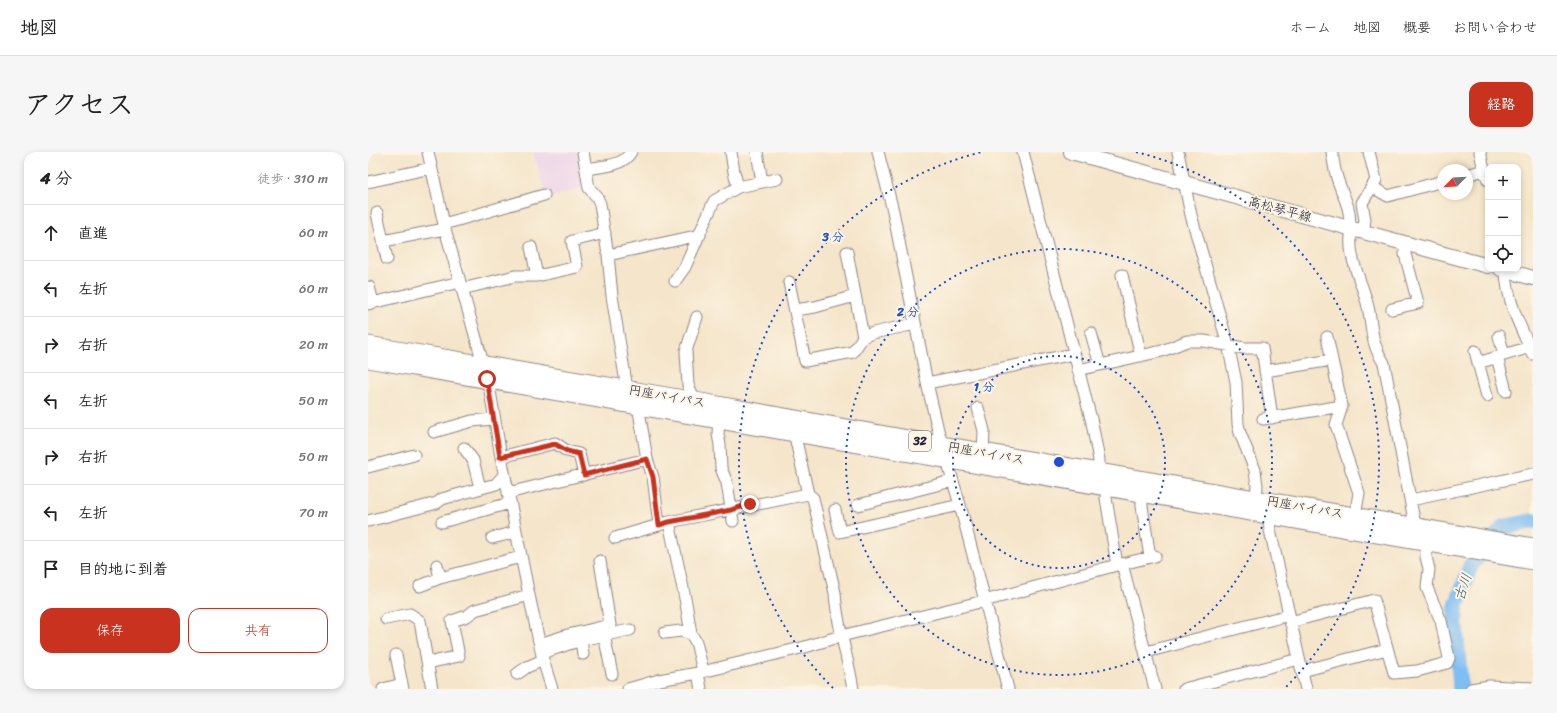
<!DOCTYPE html>
<html lang="ja">
<meta charset="utf-8">
<style>
:root{--surface:#fff;--page:#f6f6f6;--text:#222;--muted:#767676;--line:#e0e0e0;--accent:#c8321e}
body{margin:0;font-family:Sriracha,"Klee One",sans-serif;background:var(--page);color:var(--text)}
.controls{position:absolute;right:12px;top:12px;display:grid;overflow:hidden;border-radius:8px;box-shadow:0 2px 6px #0003}
.controls button{width:36px;height:36px;display:grid;place-items:center;padding:0;border:0;border-bottom:1px solid var(--line);background:var(--surface);color:var(--text);font:20px sans-serif}
.compass{position:absolute;left:1069px;top:12px;width:36px;height:36px;border-radius:50%;background:var(--surface);box-shadow:0 2px 6px #0003;rotate:246deg}
.stop{position:absolute;width:12px;height:12px;margin:-9px;border:3px solid #c8321e;border-radius:50%;background:#fff}
.stop.end{background:#c8321e;border-color:#fff;box-shadow:0 1px 4px #0008}
.list{margin:0;padding:0;list-style:none}
h2{display:flex;justify-content:space-between;align-items:center;height:52px;margin:0;padding:0 16px;font-size:17px}
h2 small{font-size:13px;font-weight:400;color:var(--muted)}
.list li{display:grid;grid-template-columns:26px 1fr auto;gap:12px;align-items:center;box-sizing:border-box;height:56px;padding:0 16px;border-top:1px solid var(--line)}
.list b{display:block;font-size:15px;white-space:nowrap}
.list em{font-size:13px;font-style:normal;color:var(--muted)}
.actions{display:flex;gap:8px;padding:12px 16px}
.actions a{flex:1;padding:9px 0;border:1px solid var(--accent);border-radius:12px;text-align:center;font-size:14px;color:var(--accent)}
.actions .main{background:var(--accent);color:#fff}
.icon{flex:none;width:22px;height:22px;fill:none;stroke:currentColor;stroke-width:2;stroke-linecap:round;stroke-linejoin:round}
.map{position:relative;flex:none;width:1165px;height:537px;overflow:hidden;border-radius:12px}
header{display:flex;align-items:center;gap:24px;box-sizing:border-box;height:56px;padding:0 20px;background:var(--surface);border-bottom:1px solid var(--line)}
header strong{font-size:19px}
nav{display:flex;gap:22px;margin-inline-start:auto;font-size:14px}
.intro{display:flex;align-items:center;justify-content:space-between;box-sizing:border-box;height:96px;padding:0 24px}
h1{margin:0;font-size:28px}
.button{padding:10px 18px;border-radius:12px;background:var(--accent);color:#fff;font-size:14px;font-weight:700}
main{display:flex;gap:24px;padding:0 24px}
aside{flex:1;background:var(--surface);border-radius:12px;box-shadow:0 2px 6px #0003}
.map>svg:first-child{display:block}
</style>
<header>
<strong>地図</strong>
<nav><a>ホーム</a><a>地図</a><a>概要</a><a>お問い合わせ</a></nav>
</header>
<div class="intro"><h1>アクセス</h1><a class="button">経路</a></div>
<main>
<aside>
<h2>4 分<small>徒歩 · 310 m</small></h2>
<ul class="list">
<li><svg class="icon" aria-label="ahead" viewBox="0 0 24 24"><path d="M12 20V5M6 11l6-6 6 6"/></svg><div><b>直進</b></div><em>60 m</em></li>
<li><svg class="icon" aria-label="left" viewBox="0 0 24 24"><path d="M17 20v-9H6M10 6l-5 5 5 5"/></svg><div><b>左折</b></div><em>60 m</em></li>
<li><svg class="icon" aria-label="right" viewBox="0 0 24 24"><path d="M7 20v-9h11M14 6l5 5-5 5"/></svg><div><b>右折</b></div><em>20 m</em></li>
<li><svg class="icon" aria-label="left" viewBox="0 0 24 24"><path d="M17 20v-9H6M10 6l-5 5 5 5"/></svg><div><b>左折</b></div><em>50 m</em></li>
<li><svg class="icon" aria-label="right" viewBox="0 0 24 24"><path d="M7 20v-9h11M14 6l5 5-5 5"/></svg><div><b>右折</b></div><em>50 m</em></li>
<li><svg class="icon" aria-label="left" viewBox="0 0 24 24"><path d="M17 20v-9H6M10 6l-5 5 5 5"/></svg><div><b>左折</b></div><em>70 m</em></li>
<li><svg class="icon" aria-label="arrive" viewBox="0 0 24 24"><path d="M6 21V4h12l-3 4 3 4H6"/></svg><div><b>目的地に到着</b></div></li>
</ul>
<div class="actions"><a class="main">保存</a><a>共有</a></div>
</aside>
<div class="map">
<svg width="1165" height="537" viewBox="0 0 1165 537">
<rect width="100%" height="100%" fill="#fcf5e5"/>
<filter id="ink" filterUnits="userSpaceOnUse"><feTurbulence type="fractalNoise" baseFrequency=".025" numOctaves="2"/><feDisplacementMap in="SourceGraphic" scale="8" xChannelSelector="R" yChannelSelector="G"/><feConvolveMatrix kernelMatrix="1 2 1 2 8 2 1 2 1" color-interpolation-filters="sRGB"/></filter>
<filter id="wash" filterUnits="userSpaceOnUse"><feTurbulence type="fractalNoise" baseFrequency=".012" numOctaves="4" result="noise"/><feDisplacementMap in="SourceGraphic" scale="16" xChannelSelector="R" yChannelSelector="G"/><feGaussianBlur stdDeviation="0.9" result="paint"/><feColorMatrix in="noise" values="0 0 0 0 0 0 0 0 0 0 0 0 0 0 0 0 0 1.4 0 .05"/><feComposite in="paint" operator="in"/></filter>
<g filter="url(#wash)">
<rect width="100%" height="100%" fill="#f5e5ca"/>
<!-- built -->
<path fill="#ecd1ea" d="M165 0H212L218 35 179 46Z"/>
<g fill="none" stroke-linecap="round" stroke-linejoin="round">
<!-- river -->
<path stroke="#7ebef2" stroke-width="16" d="M1092 537V528L1087 470 1088 455 1103 413 1136 375 1165 369"/>
</g>
</g>
<g filter="url(#ink)">
<g fill="none" stroke-linecap="round" stroke-linejoin="round">
<!-- minor casing -->
<g stroke="#8c8482" stroke-width="13">
<path id="minor" d="M60 0 77 77 111 197 122 239 133 305 161 443 175 508 184 537
M215 0 221 36 229 45 232 52 240 103 244 144 259 237
M363 0 366 20 370 35
M389 0 394 30
M510 0 525 59 559 231 570 278 592 353 640 537
M655 0 724 271 731 308 730 320
M810 0 823 63 860 193 868 230 870 272 872 281 887 318 889 334 888 347
M964 0C965 7 966 15 968 22 972 40 985 56 981 76
M1112 0 1116 18 1120 28
M218 17C234 14 254 15 263 0
M1099 23 1116 18
M0 30 63 16
M1004 35 1020 44 1075 29
M9 61 19 107
M76 72 176 43
M984 77C978 105 994 128 1000 155 1005 177 1002 190 1016 211L1046 368 1052 376V377
M995 80 997 68 994 51 1008 28 1001 0
M15 89 77 77
M163 95 169 124
M479 100 495 185
M240 103 332 83
M1138 117C1138 147 1152 175 1165 202
M754 123 773 204
M307 129 317 115 346 49 370 35 409 27
M421 130 437 209 485 200 495 185 505 181 547 172
M1 135 5 150
M94 137 147 124H169L209 115 204 89 237 81
M0 152 92 130
M1024 157 1050 151 1037 102V91
M427 158 447 155 487 144
M723 181 732 213
M1131 184 1136 203
M959 185 974 254 968 273 991 341 987 364
M1107 199 1119 244
M1129 205 1138 239
M1110 211 1162 195
M710 218 794 199 819 189H836L876 196H894L904 266
M897 219 964 208
M559 231 706 202
M327 249 320 233 318 199 329 165
M270 253 279 307 285 325 291 373
M610 256 616 279 615 300
M351 267 350 282 352 293 353 316 359 331 365 369
M895 267 974 254
M66 280 104 269 126 267
M426 280 440 342 445 346 467 441C469 474 480 505 485 537
M96 296 105 308 112 336
M133 305 187 291 199 299 211 302 216 323
M0 315 46 303
M739 335 738 346 749 413 754 412 787 537
M140 341 279 307
M774 341V354L782 405
M1043 348 1165 322
M490 353 584 329
M467 358 472 380 592 353
M900 363 902 378 938 537
M0 369 69 351 74 347 128 332 136 323
M74 370 142 351
M301 370 318 451 323 482 328 490 335 519
M124 386 148 380
M247 386 301 370 440 342
M754 412 787 404
M69 413 72 426
M52 434 72 426 153 405
M18 467 42 462 52 469 64 537
M922 470 1006 448 1026 521 1049 519 1079 511 1081 506 1073 469 1059 436 1061 417 1058 405 1059 391
M297 481 313 479 323 482
M236 483 244 522
M213 488 215 502
M172 492 200 483 242 473 232 409
M778 500 921 463
M174 501 213 488 262 478
M28 503 35 537
M60 511 91 504 84 469 99 464 107 458 161 443
M934 519 1019 497
M330 521 333 537
M149 522 159 515 175 508
M15 537 34 532
M260 537 291 528 330 521 437 495 473 484 616 449 749 413
M816 537 931 507
M1103 537 1121 534 1165 536"/>
</g>
<!-- major casing -->
<g stroke="#8c8482" stroke-width="16">
<path id="major" d="M703 0 1120 114
M1133 117 1165 126"/>
</g>
<!-- highway casing -->
<g stroke="#8c8482" stroke-width="19">
<path id="highway" d="M0 193 327 249 574 293 1165 395
M0 207 1165 409"/>
</g>
<!-- minor -->
<use href="#minor" stroke="#fff" stroke-width="11"/>
<!-- major -->
<use href="#major" stroke="#fff" stroke-width="14"/>
<!-- highway -->
<use href="#highway" stroke="#fff" stroke-width="17"/>
</g>
</g>
<g fill="none" stroke-linecap="round" stroke-linejoin="round" filter="url(#ink)">
<!-- route -->
<path stroke="#c8321e" stroke-width="5" d="M119 227 132 305 187 292 199 299 211 302 216 323 279 307 285 325 291 373 301 370 363 358 382 352"/>
</g>
<!-- distance rings -->
<g fill="none" stroke="#1d4ed8" stroke-width="2" stroke-dasharray="2 4">
<circle cx="691" cy="310" r="106"/>
<circle cx="691" cy="310" r="213"/>
<path d="M465 536A319 319 0 0 1 614 0M768 0A319 319 0 0 1 917 536"/>
</g>
<g text-anchor="middle" dominant-baseline="central" stroke-width="4" stroke-linejoin="round" paint-order="stroke">
<!-- shield labels -->
<rect fill="#fcf5e5" stroke="#63616e" stroke-width="1" x="541" y="279" width="22" height="20" rx="3"/>
<g font-size="12" font-weight="bold" fill="#22223b">
<text x="552" y="289">32</text>
</g>
<!-- street labels -->
<g font-size="13" fill="#22223b" stroke="#fcf5e5">
<text transform="translate(912 57) rotate(15)">高松琴平線</text>
<text transform="translate(299 244) rotate(10)">円座バイパス</text>
<text transform="translate(618 301) rotate(10)">円座バイパス</text>
<text transform="translate(937 355) rotate(10)">円座バイパス</text>
</g>
<!-- water labels -->
<g font-size="14" font-style="italic" fill="#42597b" stroke="#fcf5e5">
<text transform="translate(1095 435) rotate(-71)">古川</text>
</g>
</g>
<circle cx="691" cy="310" r="6" fill="#1d4ed8" stroke="#fcf5e5" stroke-width="2"/>
<g font-size="12" text-anchor="middle" font-weight="bold" fill="#1d4ed8" stroke="#fcf5e5" stroke-width="4" stroke-linejoin="round" paint-order="stroke">
<text x="465" y="89">3 分</text>
<text x="540" y="164">2 分</text>
<text x="616" y="239">1 分</text>
</g>
</svg>
<div class="controls">
<button>+</button>
<button>−</button>
<button><svg class="icon" aria-label="locate" viewBox="0 0 24 24"><circle cx="12" cy="12" r="6"/><path d="M12 2v4M12 18v4M2 12h4M18 12h4"/></svg></button>
</div>
<svg class="compass" viewBox="-18 -18 36 36"><path d="M0-13l5 13h-10z" fill="#e53935"/><path d="M0 13l5-13h-10z" fill="#767676"/></svg>
<div class="stop" style="left:119px;top:227px"></div>
<div class="stop end" style="left:382px;top:352px"></div>
</div>
</main>
